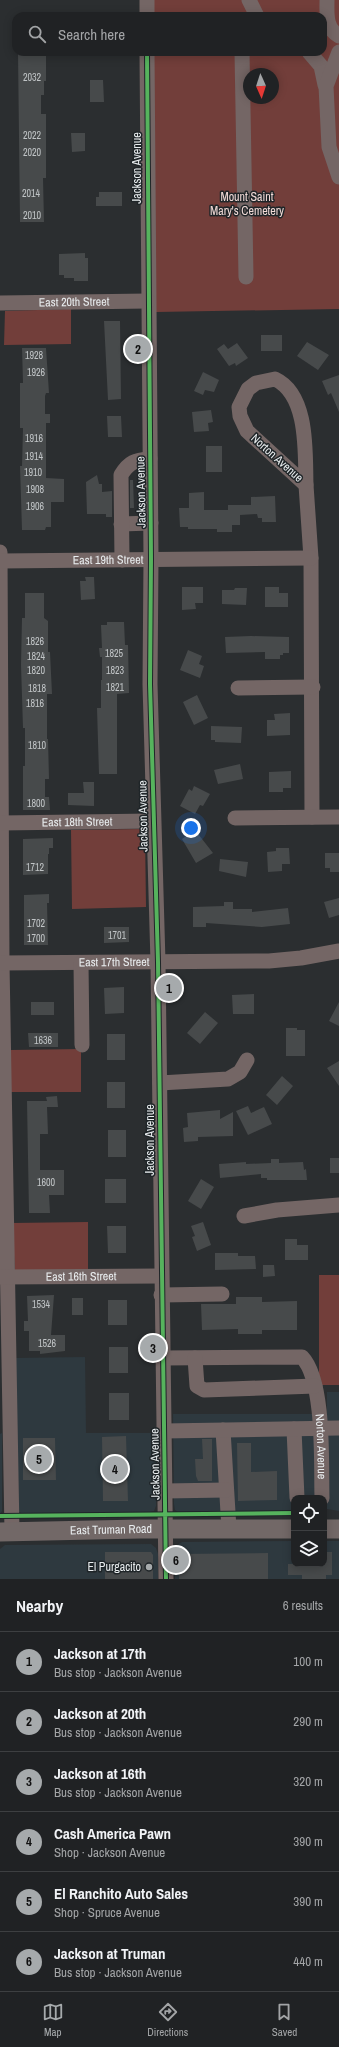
<!DOCTYPE html>
<meta charset="utf-8">
<style>
:root{--surface:#202224;--page:#282a2c;--text:#f1f3f6;--muted:#a2a4a6;--line:#3d3f41;--accent:#a6aaac}
body{margin:0;font-family:"Archivo Narrow",sans-serif;background:var(--page);color:var(--text)}
.controls{position:absolute;right:12px;bottom:12px;display:grid;overflow:hidden;border-radius:8px;box-shadow:0 2px 10px #0003}
.controls button{width:36px;height:36px;display:grid;place-items:center;padding:0;border:0;border-bottom:1px solid var(--line);background:var(--surface);color:var(--text);font:20px sans-serif}
.compass{position:absolute;left:243px;top:68px;width:36px;height:36px;border-radius:50%;background:var(--surface);box-shadow:0 2px 10px #0003;rotate:177deg}
.you{position:absolute;left:191px;top:828px;width:14px;height:14px;margin:-10px;border:3px solid #fff;border-radius:50%;background:#1a73e8;box-shadow:0 0 0 6px #1a73e833}
.badge{display:grid;place-items:center;width:26px;height:26px;border-radius:50%;background:var(--accent);color:#111;font-size:13px;font-weight:700}
.pin{position:absolute;translate:-50% -50%;border:2px solid #fff;box-shadow:0 1px 4px #0006}
.list{margin:0;padding:0;list-style:none}
h2{display:flex;justify-content:space-between;align-items:center;height:52px;margin:0;padding:0 16px;font-size:17px}
h2 small{font-size:13px;font-weight:400;color:var(--muted)}
.list li{display:grid;grid-template-columns:26px 1fr auto;gap:12px;align-items:center;box-sizing:border-box;height:60px;padding:0 16px;border-top:1px solid var(--line)}
.list b{display:block;font-size:15px;white-space:nowrap}
.list p{margin:0;font-size:13px;white-space:nowrap;color:var(--muted)}
.list em{font-size:13px;font-style:normal;color:var(--muted)}
.icon{flex:none;width:22px;height:22px;fill:none;stroke:currentColor;stroke-width:2;stroke-linecap:round;stroke-linejoin:round}
.map{position:relative;flex:none;width:339px;height:1579px;overflow:hidden}
.search{position:absolute;background:var(--surface);box-shadow:0 2px 10px #0003;left:12px;right:12px;top:12px;height:44px;display:flex;align-items:center;gap:10px;box-sizing:border-box;padding:0 14px;border-radius:12px;color:var(--muted);font-size:15px}
.sheet{height:412px;background:var(--surface)}
nav{display:flex;justify-content:space-around;align-items:center;box-sizing:border-box;height:56px;border-top:1px solid var(--line);background:var(--surface);font-size:11px;color:var(--muted)}
nav a{display:grid;justify-items:center;gap:2px}
nav .on{color:var(--accent)}
.map>svg:first-child{display:block}
</style>
<div class="map">
<svg width="339" height="1579" viewBox="0 0 339 1579">
<rect width="100%" height="100%" fill="#2b2e30"/>
<!-- built -->
<path fill="#2e393f" d="M85 1357 86 1433H156V1506L154 1511 150 1512 24 1514 19 1512 15 1358Z
M327 1392H339V1511L327 1509Z
M173 1414H318L317 1498H294V1512H178L175 1510 174 1504Z
M2 1433V1511L0 1514V1434Z
M294 1541V1564H324V1541H339V1579H175V1550L177 1545 182 1542Z
M151 1544 156 1548 158 1554V1579H0V1549L5 1545Z"/>
<!-- green -->
<path fill="#723e3a" fill-rule="evenodd" d="M153 0H339V309L156 312 153 52H323V16H153ZM249 74H273V98H249Z
M71 309V344L4 345 5 311Z
M143 829 145 832 146 907 72 909 71 830Z
M81 1049V1092H10V1050Z
M88 1222V1271H15L12 1223Z
M319 1275H339V1385H319Z"/>
<!-- building -->
<path fill="#474a4b" d="M18 52H46V81H44V95H41V114H46V178H43L44 222H20Z
M90 80H103L104 102H90Z
M71 133H85V151L72 152Z
M99 192H122V206H96V197H99Z
M85 253V258H88V281H74V278H64V275H59V254Z
M104 321H120L121 399 108 400Z
M261 335H282V351H261Z
M307 342 329 355 318 370 297 356Z
M237 343 248 358 236 366 235 363 229 366 217 349 224 344 228 349Z
M22 348H46L49 393H46L45 396V414H50V423H46V478L64 479V502H51V527H46L45 530H22L20 466H22L23 428H20V383H23Z
M203 372 219 380 214 392 205 390 203 395 194 391Z
M339 375V412L331 393 328 395 322 381Z
M211 410 213 422 208 423 209 431 194 432 192 412Z
M107 416H121L122 437H108Z
M206 446H222V472H206Z
M97 475 99 484H102V492L112 491V517H106V514H87L86 482Z
M130 480H133L134 508H130Z
M204 492V510H228V505H251V497L275 496 276 522H262V518H258L257 514 240 515V525H232V532H217V529H188V527H180L179 508H189V493Z
M85 577H94L95 599 81 600 80 581H86Z
M182 587H203V603H195L196 609 182 610Z
M265 587H279V593H288V607H265Z
M235 588H247L246 605 222 604V590H234Z
M25 593H44V618L48 621V652H50L52 694H47V739H48L49 779H45V797H49L50 810H23V766H25V728H23L21 665 22 618H25Z
M107 622H124L125 645H128L129 693 117 694V774H99L97 708H101V680H102V657H100L99 648H102L101 625H107Z
M251 636 289 637V653H283V655H280V659H265V652L226 653 225 637Z
M188 650 202 656 199 664 204 666 200 678 180 670Z
M197 695 208 718 194 725 183 702Z
M290 713V735L267 736V720H275L274 714Z
M211 726 242 727 241 743 215 742V740H211Z
M240 764 243 779 218 784 214 770Z
M291 771V788H283V792H269V772Z
M83 782H94V806L68 805V793H84Z
M194 786 210 794 203 806 200 805 195 814 180 806 189 789 192 791Z
M195 830 213 853 196 863 182 839Z
M53 838V848H49V854H48V874L23 875V839Z
M276 848H289L290 864H282V871L268 872 267 852 276 851Z
M325 853H339V872H330V868H325Z
M220 859 248 862 246 877 219 871Z
M49 894V903H47L48 945H24V895Z
M339 898V915L329 918 324 902Z
M224 902H233V909H252V912L288 908 290 924 262 927 206 923V927H193V907L224 906Z
M104 927H129V942L104 943Z
M124 987V1013L105 1014 104 988Z
M254 994V1014H233L232 995Z
M31 1002H54V1015H31Z
M339 1002V1026L329 1021Z
M205 1012 218 1023 200 1044 187 1033Z
M286 1028H297V1030H305V1056H286Z
M28 1033H58V1047H29Z
M107 1034H125V1060H107Z
M339 1061V1086L327 1068Z
M282 1076 293 1086 277 1105 266 1095Z
M107 1082H125V1108H107Z
M57 1096 58 1107H47L48 1134H40V1170H64V1195H49L50 1213H29L27 1101H47L46 1097Z
M248 1106 251 1113 264 1107 272 1124 248 1135 236 1111Z
M220 1110V1119L233 1112V1136L198 1137V1141L184 1142 183 1128 188 1127 187 1113Z
M108 1130H126V1157H108Z
M330 1158H339V1173H330Z
M271 1159H279V1163L303 1162 304 1170 306 1169 307 1180H267V1178H261V1174L220 1178 219 1164 246 1162V1164L271 1163Z
M105 1179H126V1203H105Z
M201 1179 214 1187 201 1209 188 1201Z
M203 1222 211 1245 197 1251 192 1237 195 1236 191 1226Z
M107 1226H126V1253H108Z
M285 1239H297V1245H308V1260H285Z
M215 1253H238V1256H255L256 1269 215 1270Z
M263 1265H274L275 1276 263 1277Z
M54 1295 51 1335H65V1351L40 1354V1351H29V1331H24V1321H28L27 1296Z
M236 1297H262V1302L297 1301V1330H262V1334H238V1329L202 1330 201 1304H236Z
M72 1298H83V1315H72Z
M108 1300H127V1325H108Z
M109 1347H128V1373H109Z
M109 1393H129V1420H109Z
M126 1436 128 1501H103L102 1437Z
M23 1438H55L56 1480H23Z
M202 1439H212V1481H198L196 1476 195 1459H203Z
M237 1443H251V1472L277 1471V1500L238 1501Z
M105 1552H151L153 1555V1579H105Z
M324 1552H332V1575H326V1579H302V1575H288V1564H324Z
M268 1553V1579H179L178 1554Z"/>
<g fill="none" stroke-linecap="round" stroke-linejoin="round">
<!-- minor -->
<g stroke="#746665" stroke-width="15">
<path d="M147 0V16"/>
<path d="M249 0 257 16"/>
<path d="M327 0C327 14 325 28 339 36"/>
<path d="M147 52 151 559 150 684 158 962 166 1579"/>
<path d="M242 52 246 277"/>
<path d="M309 52 321 66 325 85"/>
<path d="M339 52 326 86 329 147 339 177"/>
<path id="s1" d="M0 303 148 301"/>
<path d="M275 379C309 395 305 454 306 485L247 431 240 416 239 407 248 389 256 383Z"/>
<path d="M306 485 311 558 312 817"/>
<path d="M121 524 151 523"/>
<path d="M0 552 2 963 12 1532"/>
<path d="M122 560 121 475C129 462 135 460 150 459"/>
<path id="s2" d="M0 561 311 558"/>
<path d="M238 688 313 687"/>
<path d="M235 818 339 817"/>
<path id="s3" d="M0 823 153 821"/>
<path id="s4" d="M0 963 269 961 301 958 339 951"/>
<path d="M81 963 82 1045"/>
<path d="M160 1083 228 1079 240 1072 247 1060"/>
<path d="M244 1216 277 1210 339 1205"/>
<path id="s5" d="M0 1277 161 1276"/>
<path d="M161 1295 222 1294"/>
<path id="s6" d="M163 1358 302 1357C325 1381 321 1464 322 1498"/>
<path d="M195 1358 197 1386 204 1390 315 1386"/>
<path d="M294 1429 297 1498"/>
<path d="M223 1430 229 1529"/>
<path d="M164 1431 339 1428"/>
<path d="M165 1491 226 1490"/>
</g>
<!-- major -->
<g stroke="#726867" stroke-width="19">
<path d="M324 1529H339"/>
<path id="s7" d="M0 1532 140 1529H294"/>
</g>
<!-- cycleway casing -->
<g stroke="#1f2528" stroke-width="6">
<path id="cycleway" d="M147 52 151 559 150 684 158 962 166 1579
M0 1516 294 1513"/>
</g>
<!-- cycleway -->
<use href="#cycleway" stroke="#56b35d" stroke-width="4"/>
</g>
<!-- markers -->
<circle fill="#a6aaac" stroke="#1f2528" stroke-width="1.5" cx="149" cy="1567" r="4"/>
<g text-anchor="middle" dominant-baseline="central" stroke-width="3" stroke-linejoin="round" paint-order="stroke">
<!-- number labels -->
<g font-size="10" fill="#c0c4c6">
<text x="32" y="77">2032</text>
<text x="32" y="135">2022</text>
<text x="32" y="152">2020</text>
<text x="31" y="193">2014</text>
<text x="32" y="215">2010</text>
<text x="34" y="355">1928</text>
<text x="36" y="372">1926</text>
<text x="34" y="438">1916</text>
<text x="34" y="456">1914</text>
<text x="33" y="472">1910</text>
<text x="35" y="489">1908</text>
<text x="35" y="506">1906</text>
<text x="35" y="641">1826</text>
<text x="114" y="653">1825</text>
<text x="36" y="656">1824</text>
<text x="36" y="670">1820</text>
<text x="115" y="670">1823</text>
<text x="115" y="687">1821</text>
<text x="37" y="688">1818</text>
<text x="35" y="703">1816</text>
<text x="37" y="745">1810</text>
<text x="36" y="803">1800</text>
<text x="35" y="867">1712</text>
<text x="36" y="923">1702</text>
<text x="117" y="935">1701</text>
<text x="36" y="938">1700</text>
<text x="43" y="1040">1636</text>
<text x="46" y="1182">1600</text>
<text x="41" y="1304">1534</text>
<text x="47" y="1343">1526</text>
</g>
<!-- street labels -->
<g font-size="12" fill="#e9edef" stroke="#1f2528">
<text transform="translate(137 168) rotate(-90)">Jackson Avenue</text>
<text stroke="none"><textPath href="#s1" startOffset="74">East 20th Street</textPath></text>
<text transform="translate(277 458) rotate(42)">Norton Avenue</text>
<text transform="translate(141 492) rotate(-91)">Jackson Avenue</text>
<text stroke="none"><textPath href="#s2" startOffset="108">East 19th Street</textPath></text>
<text transform="translate(143 816) rotate(-91)">Jackson Avenue</text>
<text stroke="none"><textPath href="#s3" startOffset="77">East 18th Street</textPath></text>
<text stroke="none"><textPath href="#s4" startOffset="114">East 17th Street</textPath></text>
<text transform="translate(150 1140) rotate(-90)">Jackson Avenue</text>
<text stroke="none"><textPath href="#s5" startOffset="81">East 16th Street</textPath></text>
<text stroke="none"><textPath href="#s6" startOffset="232">Norton Avenue</textPath></text>
<text transform="translate(155 1464) rotate(-91)">Jackson Avenue</text>
<text stroke="none"><textPath href="#s7" startOffset="111">East Truman Road</textPath></text>
</g>
<!-- park labels -->
<g font-size="12" fill="#f1dad7" stroke="#1f2528">
<text x="247" y="197">Mount Saint<tspan x="247" dy="14">Mary's Cemetery</tspan></text>
</g>
<!-- poi labels -->
<g font-size="12" fill="#e9edef" stroke="#1f2528" text-anchor="end">
<text x="141" y="1567">El Purgacito</text>
</g>
</g>
</svg>
<div class="controls">
<button><svg class="icon" aria-label="locate" viewBox="0 0 24 24"><circle cx="12" cy="12" r="6"/><path d="M12 2v4M12 18v4M2 12h4M18 12h4"/></svg></button>
<button><svg class="icon" aria-label="layers" viewBox="0 0 24 24"><path d="M12 4l9 5-9 5-9-5zM3 14l9 5 9-5"/></svg></button>
</div>
<svg class="compass" viewBox="-18 -18 36 36"><path d="M0-13l5 13h-10z" fill="#e53935"/><path d="M0 13l5-13h-10z" fill="#a2a4a6"/></svg>
<div class="you"></div>
<div class="pin badge" style="left:169px;top:988px">1</div>
<div class="pin badge" style="left:138px;top:349px">2</div>
<div class="pin badge" style="left:153px;top:1348px">3</div>
<div class="pin badge" style="left:115px;top:1469px">4</div>
<div class="pin badge" style="left:39px;top:1459px">5</div>
<div class="pin badge" style="left:176px;top:1560px">6</div>
<div class="search"><svg class="icon" aria-label="search" viewBox="0 0 24 24"><circle cx="10" cy="10" r="6"/><path d="M15 15l6 6"/></svg>Search here</div>
</div>
<section class="sheet">
<h2>Nearby<small>6 results</small></h2>
<ul class="list">
<li><span class="badge">1</span><div><b>Jackson at 17th</b><p>Bus stop · Jackson Avenue</p></div><em>100 m</em></li>
<li><span class="badge">2</span><div><b>Jackson at 20th</b><p>Bus stop · Jackson Avenue</p></div><em>290 m</em></li>
<li><span class="badge">3</span><div><b>Jackson at 16th</b><p>Bus stop · Jackson Avenue</p></div><em>320 m</em></li>
<li><span class="badge">4</span><div><b>Cash America Pawn</b><p>Shop · Jackson Avenue</p></div><em>390 m</em></li>
<li><span class="badge">5</span><div><b>El Ranchito Auto Sales</b><p>Shop · Spruce Avenue</p></div><em>390 m</em></li>
<li><span class="badge">6</span><div><b>Jackson at Truman</b><p>Bus stop · Jackson Avenue</p></div><em>440 m</em></li>
</ul>
</section>
<nav>
<a class="on"><svg class="icon" aria-label="map" viewBox="0 0 24 24"><path d="M3 6l6-2 6 2 6-2v14l-6 2-6-2-6 2zM9 4v14M15 6v14"/></svg>Map</a>
<a><svg class="icon" aria-label="directions" viewBox="0 0 24 24"><path d="M12 3l9 9-9 9-9-9zM9 14v-3h6M13 9l2 2-2 2"/></svg>Directions</a>
<a><svg class="icon" aria-label="saved" viewBox="0 0 24 24"><path d="M7 4h10v16l-5-4-5 4z"/></svg>Saved</a>
</nav>
